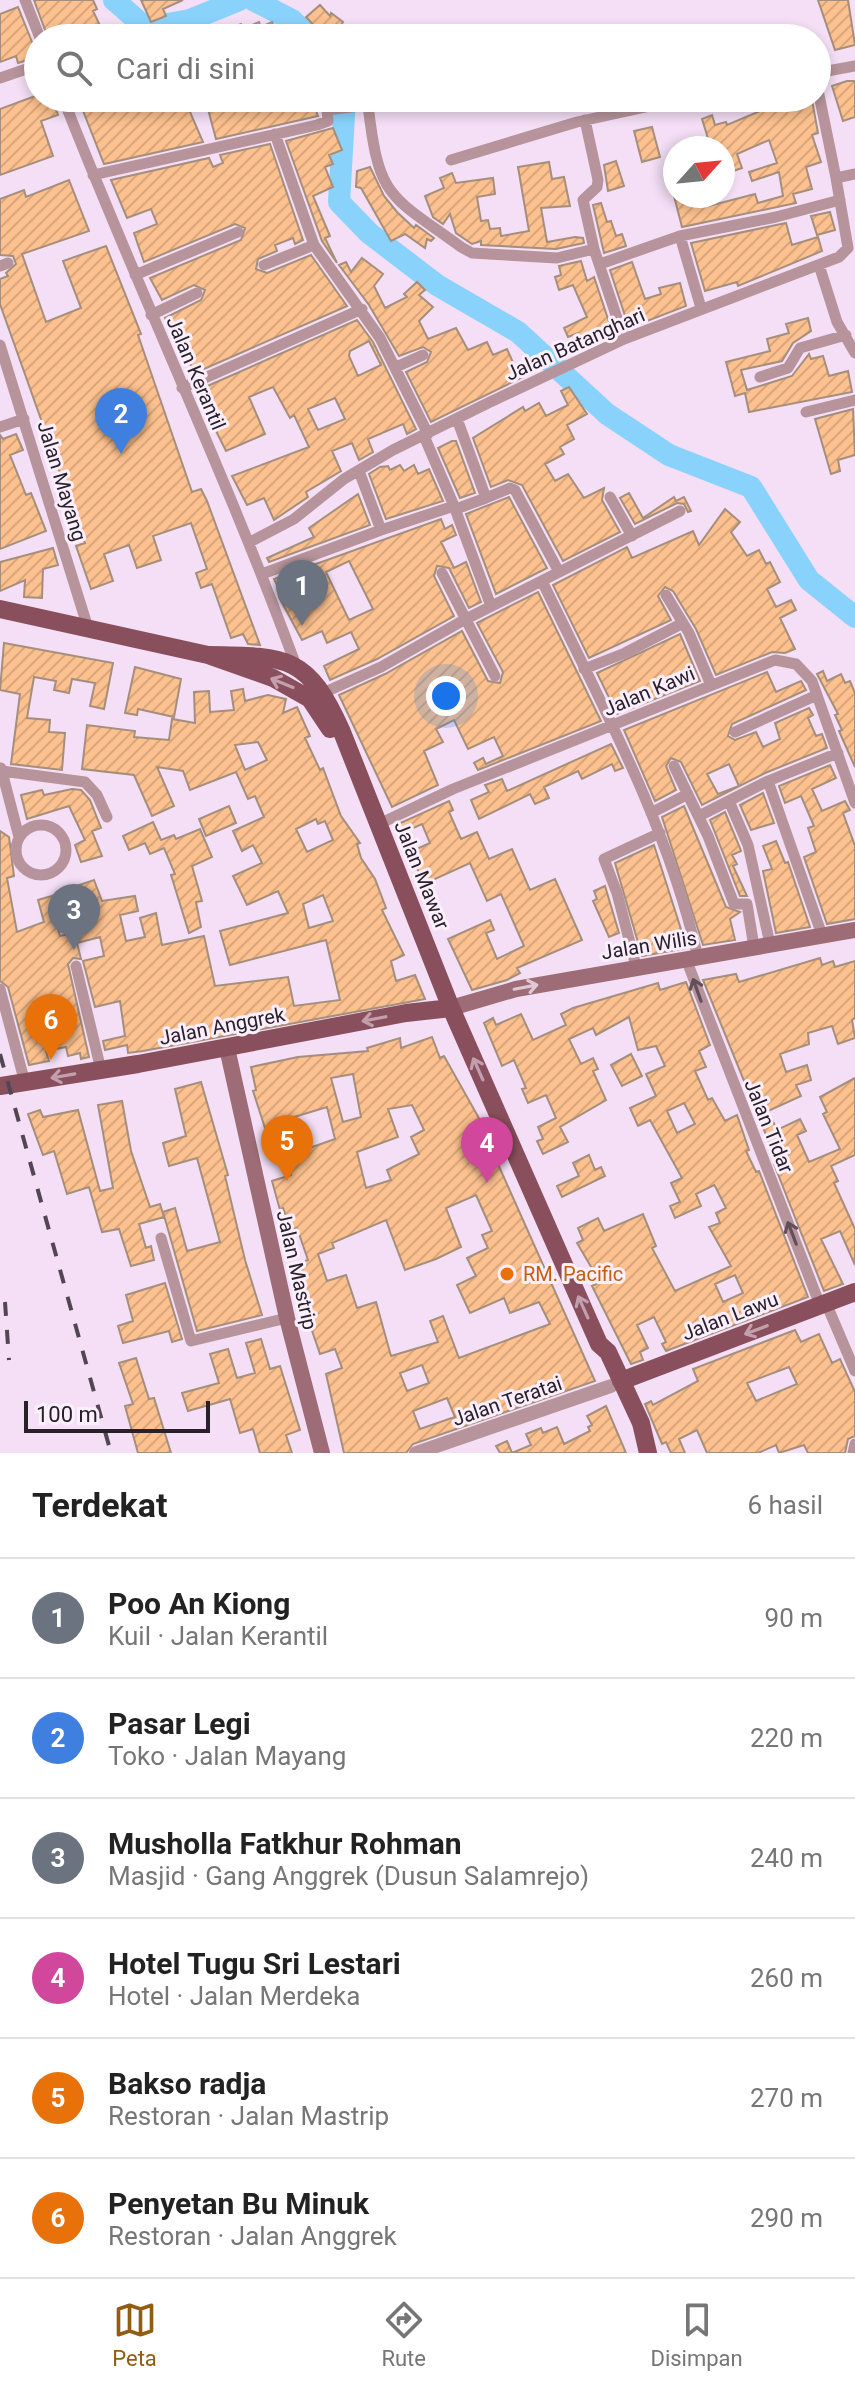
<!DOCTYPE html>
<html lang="id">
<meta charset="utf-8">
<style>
:root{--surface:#fff;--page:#f6f6f6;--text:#222;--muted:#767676;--line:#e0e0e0;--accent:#925d12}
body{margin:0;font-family:Roboto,sans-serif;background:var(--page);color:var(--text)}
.compass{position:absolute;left:663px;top:136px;width:72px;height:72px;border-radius:50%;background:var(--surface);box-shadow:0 4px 12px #0003;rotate:63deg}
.scale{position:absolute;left:24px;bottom:20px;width:186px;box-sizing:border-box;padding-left:8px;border:4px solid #292129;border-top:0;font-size:22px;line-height:28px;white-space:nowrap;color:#292129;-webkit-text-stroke:6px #fceffd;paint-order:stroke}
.you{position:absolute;left:446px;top:696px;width:28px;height:28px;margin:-20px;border:6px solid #fff;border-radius:50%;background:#1a73e8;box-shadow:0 0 0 12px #1a73e833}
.badge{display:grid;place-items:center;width:52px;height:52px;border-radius:50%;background:var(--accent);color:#fff;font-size:26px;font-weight:700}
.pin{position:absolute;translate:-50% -66px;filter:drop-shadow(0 2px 4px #0008)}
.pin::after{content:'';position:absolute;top:42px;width:28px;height:24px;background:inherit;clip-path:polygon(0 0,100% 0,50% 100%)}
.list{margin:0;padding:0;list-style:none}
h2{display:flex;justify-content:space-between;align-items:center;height:104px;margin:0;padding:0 32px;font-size:34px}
h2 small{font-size:26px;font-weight:400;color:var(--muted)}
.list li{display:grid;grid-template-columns:52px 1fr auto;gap:24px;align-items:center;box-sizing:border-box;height:120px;padding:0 32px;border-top:2px solid var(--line)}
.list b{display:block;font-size:30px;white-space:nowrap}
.list p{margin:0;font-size:26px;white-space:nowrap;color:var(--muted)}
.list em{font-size:26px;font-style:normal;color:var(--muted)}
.icon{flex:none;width:44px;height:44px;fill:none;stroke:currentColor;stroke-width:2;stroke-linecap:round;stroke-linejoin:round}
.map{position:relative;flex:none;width:855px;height:1453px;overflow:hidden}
.search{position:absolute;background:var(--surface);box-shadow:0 4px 12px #0003;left:24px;right:24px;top:24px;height:88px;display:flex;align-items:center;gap:20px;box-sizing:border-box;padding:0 28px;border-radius:44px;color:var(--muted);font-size:30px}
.sheet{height:824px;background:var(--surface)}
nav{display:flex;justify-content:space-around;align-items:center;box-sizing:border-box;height:112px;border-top:2px solid var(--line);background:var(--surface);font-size:22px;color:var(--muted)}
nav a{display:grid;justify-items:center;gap:4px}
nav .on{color:var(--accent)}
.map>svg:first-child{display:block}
</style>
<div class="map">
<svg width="855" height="1453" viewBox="0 0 855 1453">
<defs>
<pattern id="building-hatch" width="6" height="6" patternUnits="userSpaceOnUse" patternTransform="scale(2)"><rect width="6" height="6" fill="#fdc18f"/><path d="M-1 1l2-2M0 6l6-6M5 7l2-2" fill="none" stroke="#d9a67b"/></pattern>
</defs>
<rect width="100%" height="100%" fill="#f4dff6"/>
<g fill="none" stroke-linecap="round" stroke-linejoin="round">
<!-- river -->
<path stroke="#88d2fb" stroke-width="22" d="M114 0 146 28 190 20 239 0
M253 0 292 20 310 38
M345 98 339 202 369 233 437 285 518 332 607 414 669 455 751 487 809 580 855 617"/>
</g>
<!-- building -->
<path fill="url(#building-hatch)" stroke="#a58e7c" stroke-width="2" fill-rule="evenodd" d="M34 0H93L97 9 93 11 106 38H48Z
M141 0H183L163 9 166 16 151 22Z
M818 0H848L855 45 835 50Z
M320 5 330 16 331 13 343 22 332 38H315L319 31 306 17Z
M18 7 38 57 18 63 16 56 0 62V14Z
M259 22 261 27 272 22 279 38H221L232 33 230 28 241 24 243 29Z
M847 81H855V117L843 121 832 86Z
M38 95V98H52L58 115 41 121 53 156 0 175V109Z
M78 98H130L137 111 172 98H184L203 142 104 164Z
M205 98H311L318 116 216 139Z
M783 98 812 100 818 133 812 135 821 162 806 167 812 189 793 194 796 203 682 227 674 196H709V206L755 194 758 203 783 196 779 172 752 181 749 172 777 163 769 140 737 154 742 168 730 172 727 163 723 164V148H711L702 119 712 115 715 125 726 122 727 125 784 101Z
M652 127 660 157 642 162 634 131Z
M333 128 342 150 329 155 333 164 325 167 333 187 313 196 330 236 325 238 337 263 322 241 286 141Z
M270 144 303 240 295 244 293 238 275 245 277 251 258 259 256 269 267 273 311 255 347 306 195 373 165 318 201 300 205 290 194 285 162 300 150 278 241 240 245 228 235 224 144 262 134 233 157 224 151 209 127 218 111 180 209 158 213 167 223 163 220 155Z
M616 161 624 186 608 191 604 165Z
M549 162 552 179 564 177 570 206 541 208 547 242 575 237 583 238 584 243 556 249 481 245V241L472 244 456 233 450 214 443 224 433 217 425 196 444 188 440 178 452 173 456 183 493 178 495 194 477 197 481 221 488 220 490 229 500 228 501 236 529 231 518 167Z
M370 167 384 196 397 212 414 228 416 225 434 238 431 241 427 239 425 248 405 234 391 241 361 188 356 187 357 171Z
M69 180 89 231 22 254 46 322 81 308 63 261 106 246 141 334 138 335 192 492 201 489 207 501 260 645 248 644 243 634 231 638 212 584 201 588 196 573 207 569 191 523 153 536 161 560 137 568 129 545 104 554 113 581 91 589 76 546 85 543 0 304V279L8 276 6 273 16 264 13 256 0 255V199L24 190 26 197Z
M601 203 607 222 611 221 616 236 622 234 626 246 604 253 593 205Z
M830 212 835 230 817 235 811 216Z
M786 223 792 245 818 237 822 251 738 286 737 282 705 291 691 243Z
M362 258 383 274 374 286 385 308 407 297 404 294 417 282 425 290 419 295 433 307 419 321 428 339 456 328 468 350 487 342 493 355 507 349 515 367 528 361 533 372 431 422 406 372 427 362 431 352 423 347 399 356 369 305 339 265 346 262 351 272Z
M581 261 587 281 594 277 613 334 584 348 578 333 568 337 564 328 587 317 573 285 559 290 555 277 561 275 559 266Z
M632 262 645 299 661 294 659 288 680 283 686 306 629 328 610 270Z
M808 318 811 331 793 343 782 361 741 370 747 390 792 376 809 354 811 359 823 356 829 376 848 371 852 392 749 412 745 393 735 396 726 362 770 351 767 339 789 333 786 324Z
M357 320 373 342 416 429 407 434 403 424 368 439 373 452 359 460 352 443 332 451 341 471 306 492 308 497 274 520 264 498 247 505 232 476 309 447 294 415 290 418 273 387 249 397 265 434 226 451 196 391ZM369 341 381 365 358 376 349 356 350 351ZM335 398 345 419 318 430 308 409Z
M569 387 587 414 567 425 574 439 560 447 564 454 545 464 555 481 568 474 584 498 604 488 602 500 620 532 563 561 522 485 508 480 491 487 473 438 523 407 525 411 539 403 546 416 568 405 561 391Z
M853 409 855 455 838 460 840 471 831 474 815 419Z
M16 434 23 450 10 455 26 495 31 493 46 531 0 549V435L3 439Z
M452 441H456L475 493 460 498 438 448Z
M400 465 404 471 414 465 418 474 429 469 443 501 386 519 369 474 380 467 388 466 390 470Z
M629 493 643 518 674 497 676 501 684 497 691 511 688 512 684 504 677 503 635 524 620 498Z
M358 494 370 525 269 562 267 558 314 537 309 528Z
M509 497 547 568 496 594 466 514Z
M725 509 740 522 731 532 747 556 759 550 766 564 770 562 780 582 767 589 776 607 791 600 796 610 780 618 795 649 785 653 772 652 716 675 696 629 673 591 665 587 658 596 671 620 589 658 553 585 627 547 632 558 693 531 699 545Z
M441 519 445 529 452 525 456 535 441 542 454 568 466 562 481 602 469 608 449 568 437 566 434 576 454 616 377 659 330 680 324 666 359 649 351 632 327 643 322 631 302 640 279 597 282 595 274 579ZM349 561 373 609 349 620 326 572Z
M53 548 58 565 43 569 42 598 24 597 25 580 0 591V562Z
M538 592 601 721 478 770 474 763 483 758 486 764 503 756 494 737 468 749 454 720 436 729 443 742 424 751 438 785 392 807 339 695 385 674 462 631 488 681 500 683 503 672 477 623Z
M680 634 700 681 617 714 597 673Z
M4 643 113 663 104 709 90 706 95 683 72 679 69 693 54 690 56 681 34 677 27 718 50 720 49 732 65 733 62 770 11 764 20 694 0 690Z
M135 667 181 679 174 717 138 709 137 715 125 713Z
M823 671 827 681 841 674 845 683 850 681 855 693V767L839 731 842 730 835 715 838 714 817 674Z
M767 672 776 692 801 681 806 690 732 724 728 736 735 740 756 732 763 747 780 739 775 723 809 708 813 715 808 718 816 736 822 734 827 748 765 773 702 805 681 762 671 758 666 766 676 790 655 801 624 730ZM729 764 739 786 718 794 707 774Z
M243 689 245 701 268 695 286 699 283 713 297 707 310 736 305 738 320 770 323 768 341 816 360 843 357 844 361 858 375 879 386 908 382 910 404 955 391 961 396 981 415 975 425 999 143 1051 128 1053 127 1045 105 1050 103 1041 125 1036 120 1001 95 1007 83 961 104 956 100 937 77 943 81 959 73 958 68 964 89 1057 81 1059 80 1053 68 1056 66 1047 46 1051 49 1061 29 1065 8 987 0 981V831L9 837 14 876 7 878 17 932 44 922 38 900 55 895 59 910 53 912 60 936 85 930 81 911 88 910 79 885 94 880 102 901 135 896 138 911 120 915 126 941 145 937 140 918 156 913 162 945 204 936 215 986 288 977 294 1006 340 1000 326 940 230 965 220 931 288 913 278 891 247 905 233 876 262 863 253 845 242 851 233 831 264 817 255 796 248 799 236 772 190 790 183 771 157 767 174 806 152 816 134 775 82 769 87 725 135 731 134 737 169 740 172 719 195 723 194 692 209 691 210 712 234 710 231 691ZM258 742 267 760 245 770 235 745ZM316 819 318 824 325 821 333 840 307 852 296 829ZM323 895 333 921 309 928 303 904Z
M611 744 623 768 615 771 612 764 582 779 578 771 544 787 549 798 535 804 530 794 479 819 471 800 489 792 485 785 502 779 507 791Z
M830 765 836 778 812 789 822 811 845 801 850 810 843 813 855 846V919L827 924 804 857 816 852 808 828 814 826 801 796 785 803 779 786Z
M72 789 81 790 90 800 101 828 92 831 102 856 81 862 75 845 85 840 69 806 27 819 21 795 42 790 44 795Z
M763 793 774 823 751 830 740 805Z
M449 801 453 810 449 812 461 839 477 832 489 859 512 849 530 890 555 879 582 940 517 968 520 973 507 980 472 990 448 939 490 920 494 930 486 933 497 959 524 946 501 894 487 901 470 863 424 884 410 852 430 843 422 824 400 834 396 825Z
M229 806 236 823 206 836 199 819Z
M684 806 726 907 740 912 730 919 735 940 703 945 662 817Z
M725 812 740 848 741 851 732 855 737 864 733 866 747 896H740L710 820Z
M153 822 161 840 174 835 176 839 200 829 212 857 192 866 202 901 196 902 201 927 189 933 171 875 175 874 164 848 150 854 145 843 129 850 123 836Z
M776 841 785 863 788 862 810 927 776 933 763 871 772 869 763 846Z
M654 845 687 948 642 956 615 863Z
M605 886 619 933 609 937 593 901 597 899 594 891Z
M820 958 822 965 833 961 835 967 855 961V1018L852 1020 855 1038 838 1044 832 1026 808 1033 809 1044 780 1054 786 1072 807 1065 811 1080 796 1085 801 1096 768 1111 777 1130 800 1119 806 1131 797 1135 809 1162 840 1149 823 1114 827 1112 820 1097 855 1078V1155L831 1166 838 1181 834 1183 855 1229V1265L840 1231 821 1239 843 1284 824 1291 774 1164 777 1162 703 980 736 974 739 982Z
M686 982 710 1045 699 1051 706 1067 695 1071 708 1100 712 1098 725 1121 737 1115 749 1150 746 1151 756 1172 759 1171 808 1297 666 1351 662 1344 666 1342 654 1317 637 1325 648 1348 640 1352 643 1360 631 1364 592 1286 600 1282 577 1243 583 1240 578 1228 598 1218 604 1231 643 1214 656 1246 652 1248 675 1291 731 1266 709 1227 720 1223 716 1213 726 1208 716 1188 714 1185 696 1194 701 1206 675 1218 670 1206 680 1202 671 1183 682 1178 650 1120 638 1126 630 1108 656 1096 646 1074 665 1066 656 1046 638 1050 629 1017 596 1035 593 1028 569 1039 581 1064 593 1058 598 1069 593 1071 606 1100 560 1127 568 1142 543 1154 537 1141 543 1139 538 1127 556 1118 546 1095 528 1103 522 1089 526 1088 514 1060 502 1066 484 1023 493 1018 496 1025 521 1014 533 1040 566 1025 561 1014 573 1008 658 983 660 990ZM684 1103 695 1124 677 1133 667 1111ZM735 1275 743 1293 723 1302 715 1284Z
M432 1037 440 1058 444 1056 489 1136V1144L595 1381 413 1444 406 1453H344L326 1374 342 1368 335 1349 320 1354 297 1287 302 1285 295 1264 308 1260 297 1228 291 1230 283 1208 280 1210 272 1181 291 1175 281 1147 272 1150 253 1091 256 1090 251 1067 298 1057 368 1051 367 1048 400 1038 401 1048ZM353 1074 361 1117 343 1122 331 1078ZM412 1105 424 1130 411 1137 419 1154 387 1170 391 1180 366 1188 357 1152 398 1137 388 1109ZM327 1107 335 1139 301 1151 291 1118ZM476 1195 492 1231 482 1235 488 1248 467 1258 476 1276 457 1285 470 1313 504 1298 510 1313 539 1302 550 1324 459 1358 443 1316 430 1321 438 1342 391 1356 376 1302 357 1308 346 1275 327 1281 318 1254 334 1248 332 1243 386 1220 405 1270 436 1259 461 1247 446 1208ZM422 1365 429 1383 407 1391 400 1373ZM447 1398 455 1417 420 1429 413 1411Z
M631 1054 642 1076 622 1086 611 1065Z
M201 1082 228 1175 225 1176 245 1260 262 1315 197 1331 163 1212 175 1208 187 1251 220 1242 197 1158 169 1166 163 1143 186 1136 175 1089Z
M122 1101 131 1151 150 1207 160 1204 164 1217 139 1224 146 1248 151 1246 154 1260 131 1266 119 1229 102 1232 89 1187 67 1194 54 1151 43 1155 28 1114 40 1110 43 1117 78 1110 100 1191 113 1188 98 1105Z
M589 1155 595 1170 601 1167 605 1176 562 1197 557 1186 579 1176 573 1163Z
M165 1283 182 1339 172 1342 169 1331 123 1343 118 1326 133 1321 126 1295Z
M795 1330 801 1342 819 1334 832 1363 840 1359 855 1392V1436L848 1439 845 1453H808L804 1445 779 1453 776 1445 758 1453H707L697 1430 679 1439 685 1453H671L666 1442 662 1444 645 1404 651 1401 653 1405 698 1381 693 1369ZM789 1367 797 1384 756 1401 747 1383Z
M261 1339 270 1369 280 1366 300 1430 286 1435 292 1453H260L253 1429 240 1433 230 1399 188 1411 182 1393 219 1383 210 1354 228 1349 237 1378 255 1373 246 1343Z
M136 1358 149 1399 154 1398 171 1453H138L125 1406 133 1404 119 1363Z
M606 1406 626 1453H500L496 1446 507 1441 512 1453 531 1445 526 1434 541 1428 543 1433 557 1427 564 1444 590 1431 588 1427 592 1425 587 1416Z"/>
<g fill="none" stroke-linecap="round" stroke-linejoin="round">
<!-- minor -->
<path stroke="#b7949b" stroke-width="11" d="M25 0 40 38
M817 73 855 66
M0 78 38 65
M817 85 836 178
M63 98C137 288 225 472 295 663
M585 120 598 180 597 187 583 200 594 249 624 339
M275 134 314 245 380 338 428 434
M451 160 577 122 687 98
M93 175 317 125 328 121 327 110 368 105C379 199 388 194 461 247L472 253 557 258 594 249
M680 236 701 308
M600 264 680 236 776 217 840 200
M264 265 314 245
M819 265 837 322 855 353
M0 266 8 263
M135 275 238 232
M151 315 197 293
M0 345 88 628
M396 367 423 355
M760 377 788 368 800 348 846 335
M182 388 362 309
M806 412 855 400
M457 419 486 498 510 488 515 490 559 572
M0 427 24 419
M610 497 632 536
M454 506 491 606
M456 509 486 498
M381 530 454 506 424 436
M250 542 294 519 344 479 393 450 488 403 624 339 839 257 848 248 836 178 855 174
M442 573 495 676
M262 574 381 530 359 471
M542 581C601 703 668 825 698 958
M666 595 689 633 711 685
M584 669 625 653 683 623
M323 693 381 667 464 620 680 511
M735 732 817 695
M674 766 708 836 734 904H747L754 947
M1 768 19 837
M2 771 85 782 97 795 107 817
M729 801 748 845 770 944
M651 813 688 794
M699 816 768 781
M377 825 453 789 775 660 796 664 812 681 855 803
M16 850a25 25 0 1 1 50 0a25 25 0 1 1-50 0Z
M822 935 768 781 838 753
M686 959 820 1305
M76 966 101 1070
M636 966 617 893 604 859 660 833
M0 989 25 1083
M161 1238 191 1341 287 1318
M826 1303 855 1371
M853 1453 855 1444"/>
<!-- tertiary -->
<path stroke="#b7949b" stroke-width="14" d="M416 1453 611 1386"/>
<!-- secondary -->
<path stroke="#9d6c76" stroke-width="16" d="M451 1008 516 989 855 930
M227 1048 287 1318 322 1453"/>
<!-- primary -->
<path stroke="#8a4f5d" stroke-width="18" d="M0 609 208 655 273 678 310 699 330 729
M208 655C289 656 308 656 342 732L451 1008 599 1344 608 1352 641 1423 648 1453
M0 1086 138 1064 406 1013 451 1008
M621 1381 855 1292"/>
<!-- rail -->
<path stroke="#514651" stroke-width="4" stroke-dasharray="14 14" stroke-linecap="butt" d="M0 1054 111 1453
M5 1302 9 1360"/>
</g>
<!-- one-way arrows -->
<defs><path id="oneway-shaft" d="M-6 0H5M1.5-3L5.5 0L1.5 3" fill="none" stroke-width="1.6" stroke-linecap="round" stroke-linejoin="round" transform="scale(2)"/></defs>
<g stroke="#c39fad">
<use href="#oneway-shaft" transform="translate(282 683) rotate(-158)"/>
<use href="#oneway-shaft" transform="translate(374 1019) rotate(169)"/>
<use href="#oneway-shaft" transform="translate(478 1069) rotate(-114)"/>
<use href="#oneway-shaft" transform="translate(63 1076) rotate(170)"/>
<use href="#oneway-shaft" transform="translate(583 1307) rotate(-114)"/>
<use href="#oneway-shaft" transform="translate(756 1330) rotate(159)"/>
</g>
<use stroke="#e0c8d4" href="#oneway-shaft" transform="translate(526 987) rotate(-11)"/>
<g stroke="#624f57">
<use href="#oneway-shaft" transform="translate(697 990) rotate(-110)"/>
<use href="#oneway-shaft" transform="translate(792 1233) rotate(-111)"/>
</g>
<!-- markers -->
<circle fill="#e8710a" stroke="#fceffd" stroke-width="3" cx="507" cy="1274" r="8"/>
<g text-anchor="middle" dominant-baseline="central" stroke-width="6" stroke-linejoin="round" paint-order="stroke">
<!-- street labels -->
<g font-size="20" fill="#292129" stroke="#fceffd">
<text transform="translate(575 344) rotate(-24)">Jalan Batanghari</text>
<text transform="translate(196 373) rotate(67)">Jalan Kerantil</text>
<text transform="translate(62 481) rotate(73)">Jalan Mayang</text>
<text transform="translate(649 691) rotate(-23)">Jalan Kawi</text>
<text transform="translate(422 875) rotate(68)">Jalan Mawar</text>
<text transform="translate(649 945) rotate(-9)">Jalan Wilis</text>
<text transform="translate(222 1026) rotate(-11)">Jalan Anggrek</text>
<text transform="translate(769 1126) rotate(68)">Jalan Tidar</text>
<text transform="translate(297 1270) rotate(77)">Jalan Mastrip</text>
<text transform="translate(730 1316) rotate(-21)">Jalan Lawu</text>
<text transform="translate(507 1401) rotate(-19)">Jalan Teratai</text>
</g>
<!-- food labels -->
<g font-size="20" fill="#c56008" stroke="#fceffd" text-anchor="start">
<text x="523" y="1274">RM. Pacific</text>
</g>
</g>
</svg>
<svg class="compass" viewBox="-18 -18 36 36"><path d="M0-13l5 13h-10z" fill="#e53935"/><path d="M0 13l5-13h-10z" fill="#767676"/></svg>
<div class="scale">100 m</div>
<div class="you"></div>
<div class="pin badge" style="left:302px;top:626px;background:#6b7280">1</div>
<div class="pin badge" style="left:121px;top:454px;background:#3f7fe0">2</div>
<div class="pin badge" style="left:74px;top:950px;background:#6b7280">3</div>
<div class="pin badge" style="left:487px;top:1183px;background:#d1479c">4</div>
<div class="pin badge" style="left:287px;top:1181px;background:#e8710a">5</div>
<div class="pin badge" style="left:51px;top:1060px;background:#e8710a">6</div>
<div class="search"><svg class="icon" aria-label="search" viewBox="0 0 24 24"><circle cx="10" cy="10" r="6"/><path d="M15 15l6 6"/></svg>Cari di sini</div>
</div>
<section class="sheet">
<h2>Terdekat<small>6 hasil</small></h2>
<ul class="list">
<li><span class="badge" style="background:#6b7280">1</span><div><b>Poo An Kiong</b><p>Kuil · Jalan Kerantil</p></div><em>90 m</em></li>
<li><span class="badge" style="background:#3f7fe0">2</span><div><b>Pasar Legi</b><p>Toko · Jalan Mayang</p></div><em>220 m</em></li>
<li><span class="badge" style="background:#6b7280">3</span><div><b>Musholla Fatkhur Rohman</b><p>Masjid · Gang Anggrek (Dusun Salamrejo)</p></div><em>240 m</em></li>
<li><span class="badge" style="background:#d1479c">4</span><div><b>Hotel Tugu Sri Lestari</b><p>Hotel · Jalan Merdeka</p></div><em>260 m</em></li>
<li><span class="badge" style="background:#e8710a">5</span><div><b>Bakso radja</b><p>Restoran · Jalan Mastrip</p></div><em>270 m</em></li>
<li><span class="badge" style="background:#e8710a">6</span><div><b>Penyetan Bu Minuk</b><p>Restoran · Jalan Anggrek</p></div><em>290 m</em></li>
</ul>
</section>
<nav>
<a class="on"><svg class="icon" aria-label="map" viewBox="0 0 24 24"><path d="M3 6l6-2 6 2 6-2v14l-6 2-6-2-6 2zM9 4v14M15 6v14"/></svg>Peta</a>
<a><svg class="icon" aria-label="directions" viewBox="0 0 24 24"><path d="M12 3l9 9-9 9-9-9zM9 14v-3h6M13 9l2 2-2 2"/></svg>Rute</a>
<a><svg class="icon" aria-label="saved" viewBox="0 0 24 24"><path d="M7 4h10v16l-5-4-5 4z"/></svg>Disimpan</a>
</nav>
